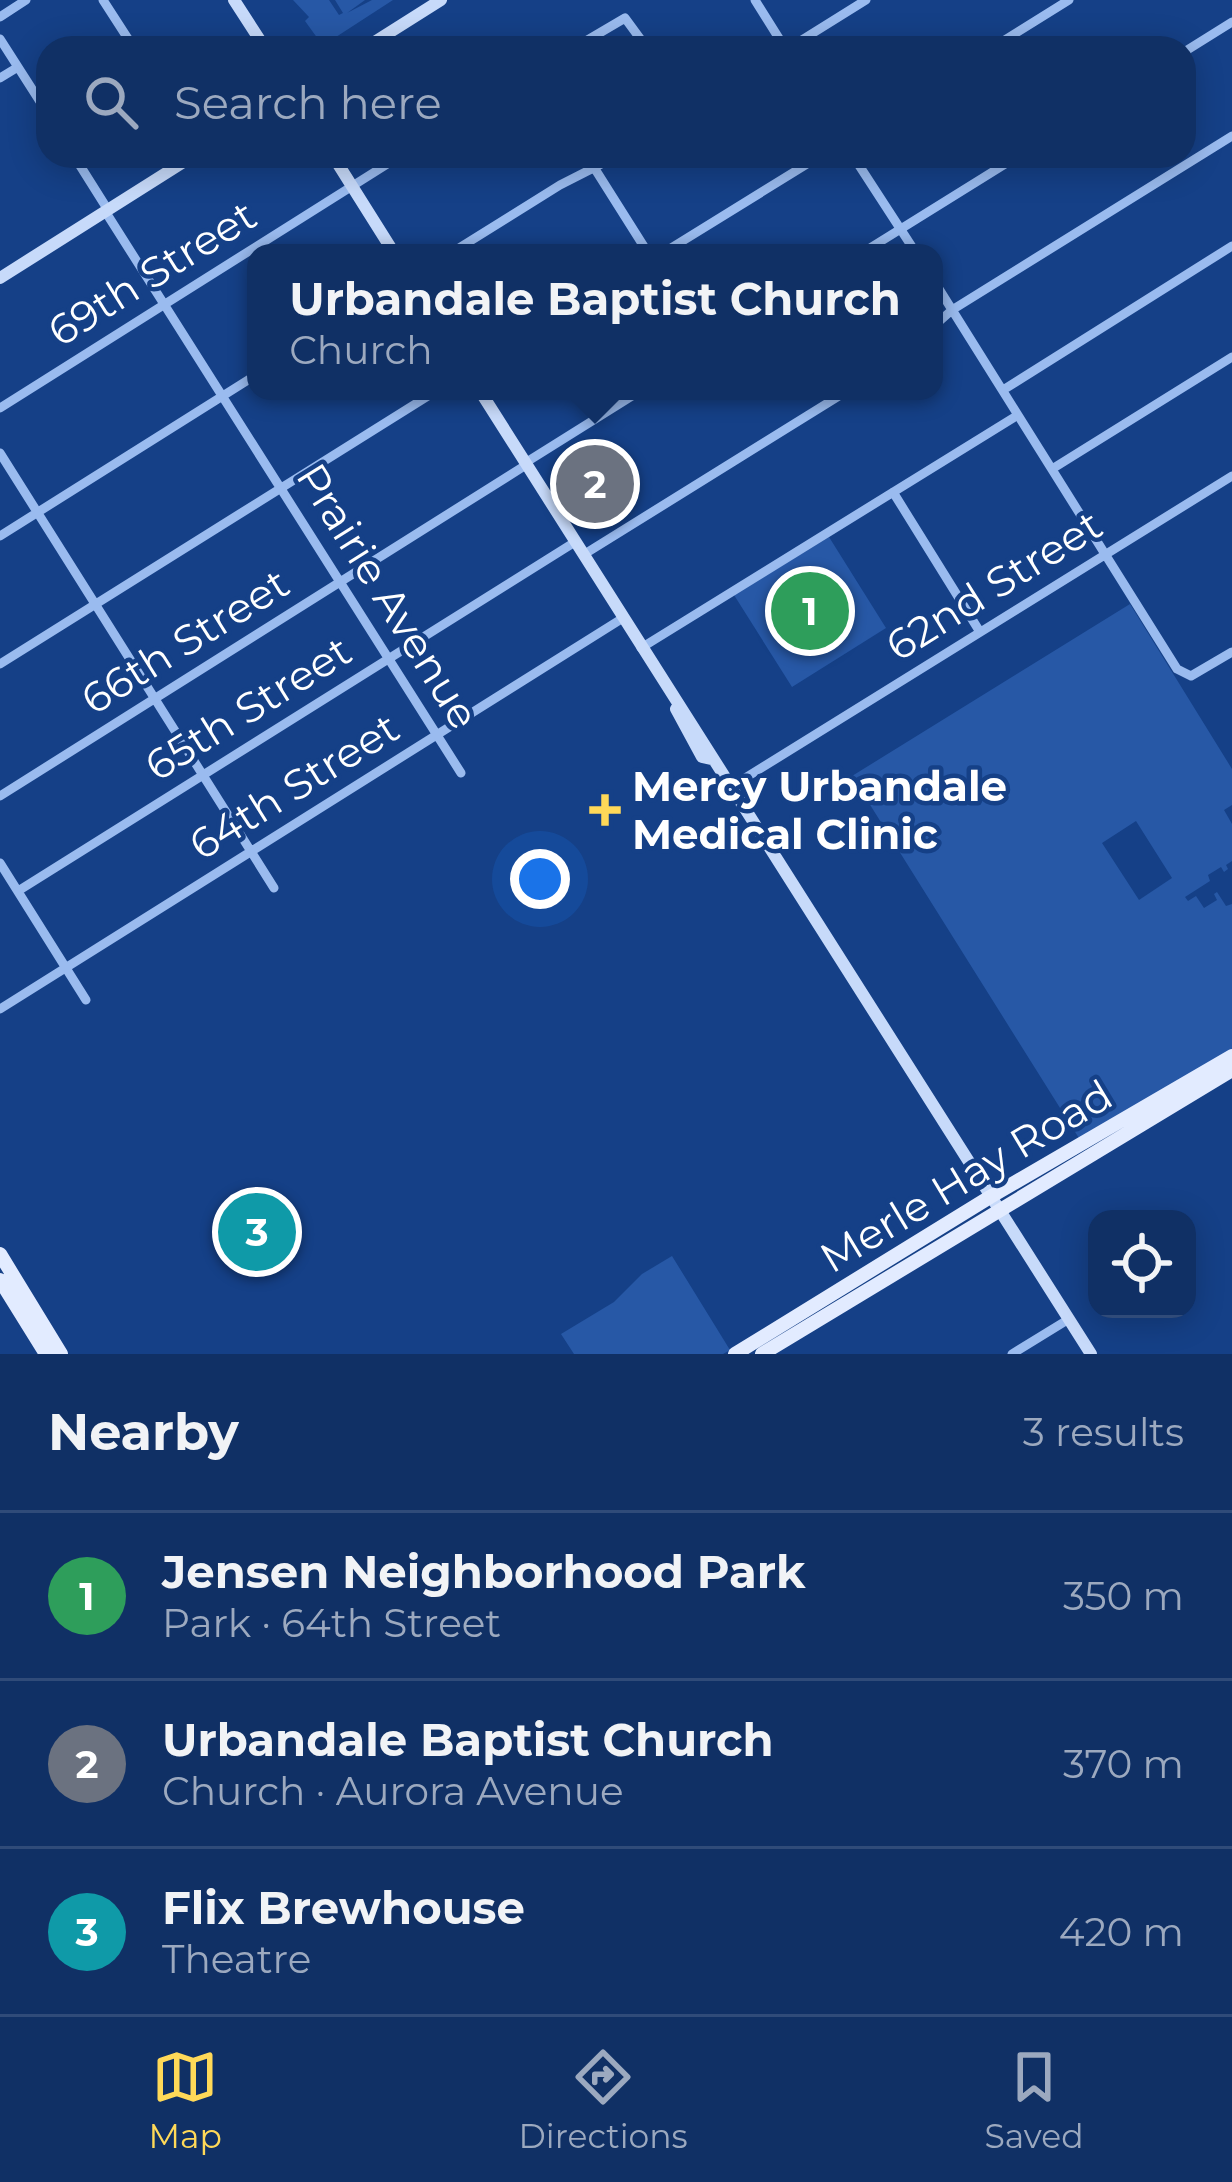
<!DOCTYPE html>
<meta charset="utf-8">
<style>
:root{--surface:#103065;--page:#19386b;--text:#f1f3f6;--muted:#9ca9bf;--line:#304b79;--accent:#ffd958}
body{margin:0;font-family:Montserrat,sans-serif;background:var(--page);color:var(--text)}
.controls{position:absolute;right:36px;bottom:36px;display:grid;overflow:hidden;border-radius:24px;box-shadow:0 6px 30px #0003}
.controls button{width:108px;height:108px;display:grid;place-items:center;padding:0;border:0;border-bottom:3px solid var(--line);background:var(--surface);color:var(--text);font:60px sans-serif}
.you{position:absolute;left:540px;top:879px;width:42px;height:42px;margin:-30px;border:9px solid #fff;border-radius:50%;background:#1a73e8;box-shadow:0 0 0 18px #1a73e833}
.badge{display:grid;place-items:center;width:78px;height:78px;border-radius:50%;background:var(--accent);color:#fff;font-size:39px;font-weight:700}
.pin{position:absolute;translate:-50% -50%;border:6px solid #fff;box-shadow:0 3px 12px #0006}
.popup{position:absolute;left:247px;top:244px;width:696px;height:156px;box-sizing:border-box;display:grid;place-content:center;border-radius:24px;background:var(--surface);filter:drop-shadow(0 3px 9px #0005);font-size:39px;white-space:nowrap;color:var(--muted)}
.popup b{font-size:45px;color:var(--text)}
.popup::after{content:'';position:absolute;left:50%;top:100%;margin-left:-24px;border:24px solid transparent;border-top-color:var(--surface)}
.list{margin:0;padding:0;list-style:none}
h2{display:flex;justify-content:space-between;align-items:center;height:156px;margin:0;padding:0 48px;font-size:51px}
h2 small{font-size:39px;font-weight:400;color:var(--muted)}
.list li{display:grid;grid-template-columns:78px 1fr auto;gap:36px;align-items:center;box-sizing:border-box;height:168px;padding:0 48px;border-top:3px solid var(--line)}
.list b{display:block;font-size:45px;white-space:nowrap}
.list p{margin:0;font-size:39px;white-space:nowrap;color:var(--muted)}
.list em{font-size:39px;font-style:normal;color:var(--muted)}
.icon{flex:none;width:66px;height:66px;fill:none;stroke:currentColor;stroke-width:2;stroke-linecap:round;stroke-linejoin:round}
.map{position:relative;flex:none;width:1232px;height:1354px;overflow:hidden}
.search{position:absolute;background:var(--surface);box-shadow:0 6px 30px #0003;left:36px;right:36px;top:36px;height:132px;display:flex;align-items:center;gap:30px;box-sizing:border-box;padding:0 42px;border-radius:36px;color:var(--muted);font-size:45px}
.sheet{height:660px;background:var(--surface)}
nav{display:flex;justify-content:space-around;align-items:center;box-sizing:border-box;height:168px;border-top:3px solid var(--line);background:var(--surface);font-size:33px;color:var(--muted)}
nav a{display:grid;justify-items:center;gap:6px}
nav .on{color:var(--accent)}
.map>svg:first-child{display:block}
</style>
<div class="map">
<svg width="1232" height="1354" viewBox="0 0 1232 1354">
<rect width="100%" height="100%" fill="#154087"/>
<!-- green -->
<path fill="#2758a6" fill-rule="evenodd" d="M293 0H329L339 15 343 13 335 0H365L347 13 372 0H393L319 48 313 43 318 39 305 21 309 17Z
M829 537 886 628 792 687 734 595Z
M1130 604 1232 769V805L1224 810 1232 824V861L1226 865 1228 869 1224 872 1221 867 1208 875 1210 881 1185 897 1188 901 1196 896 1204 908 1217 900 1214 894 1217 892 1226 906 1232 904V1056L1082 1143 852 776ZM1136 821 1172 878 1139 900 1102 843Z
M672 1256 730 1350 723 1354H574L561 1334 614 1302 642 1274Z"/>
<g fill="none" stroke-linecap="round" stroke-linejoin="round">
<!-- street -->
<path stroke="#9abbef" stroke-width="9" d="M103 0 134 48
M755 0 785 48
M0 17 26 0
M0 39 48 114
M574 48 625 18 647 48
M789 48 866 0
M992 48 1069 0
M1184 52 1232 22
M0 78 18 67
M74 156 108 210
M853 156 916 253
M595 169 648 253
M105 211 461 773
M451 253 560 185 617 156
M663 253 820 156
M862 253 1018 156
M934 281 1177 669 1191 676 1232 652
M934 326 952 310 1232 136
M1003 390 1232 246
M0 408 400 156
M0 453 274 888
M525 463 640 391
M1052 469 1232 357
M893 492 980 632
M0 536 256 375
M583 555 847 391
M641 648 1018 415
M0 664 436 391
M729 788 1232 476
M0 796 526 465
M0 863 86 1000
M18 891 575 542
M0 1009 623 618
M1012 1354 1069 1319"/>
<!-- secondary -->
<path stroke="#c7dafa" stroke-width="12" d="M234 0 265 48
M365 48 441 0
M333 156 394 253
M0 278 193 156
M480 391 1091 1354
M676 709 702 757 711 759"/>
<!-- primary -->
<path stroke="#e2ebff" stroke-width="14" d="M0 1254 61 1354
M0 1280 46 1354
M735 1354 990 1197 1232 1056
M762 1354 1232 1070"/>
</g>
<!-- markers -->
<path fill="#ffd958" stroke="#154087" stroke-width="4.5" d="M599 792h12v12h12v12h-12v12h-12v-12h-12v-12h12z"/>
<g text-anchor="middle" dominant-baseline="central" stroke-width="9" stroke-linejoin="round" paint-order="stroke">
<!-- street labels -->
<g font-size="42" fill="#fff" stroke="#154087">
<text transform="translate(152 273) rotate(-32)">69th Street</text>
<text transform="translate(994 585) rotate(-32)">62nd Street</text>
<text transform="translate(388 596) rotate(58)">Prairie Avenue</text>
<text transform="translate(185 641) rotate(-32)">66th Street</text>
<text transform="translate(248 708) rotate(-32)">65th Street</text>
<text transform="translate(294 786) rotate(-32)">64th Street</text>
<text transform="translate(966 1176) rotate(-31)">Merle Hay Road</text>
</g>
<!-- poi labels -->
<g font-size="42" font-weight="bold" fill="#fff" stroke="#154087" text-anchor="start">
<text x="632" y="786">Mercy Urbandale<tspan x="632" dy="48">Medical Clinic</tspan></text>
</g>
</g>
</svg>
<div class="controls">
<button><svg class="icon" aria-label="locate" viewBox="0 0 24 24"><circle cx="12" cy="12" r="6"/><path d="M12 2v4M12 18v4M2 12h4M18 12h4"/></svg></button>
</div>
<div class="you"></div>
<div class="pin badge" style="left:810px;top:611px;background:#2e9e5b">1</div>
<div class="pin badge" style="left:595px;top:484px;background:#6b7280">2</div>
<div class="popup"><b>Urbandale Baptist Church</b>Church</div>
<div class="pin badge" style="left:257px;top:1232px;background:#0f9aa8">3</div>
<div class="search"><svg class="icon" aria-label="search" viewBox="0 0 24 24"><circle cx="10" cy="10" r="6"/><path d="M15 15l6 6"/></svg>Search here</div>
</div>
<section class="sheet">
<h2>Nearby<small>3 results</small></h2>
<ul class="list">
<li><span class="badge" style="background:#2e9e5b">1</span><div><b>Jensen Neighborhood Park</b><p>Park · 64th Street</p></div><em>350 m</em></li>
<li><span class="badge" style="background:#6b7280">2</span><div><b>Urbandale Baptist Church</b><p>Church · Aurora Avenue</p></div><em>370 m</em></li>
<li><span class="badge" style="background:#0f9aa8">3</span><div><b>Flix Brewhouse</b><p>Theatre</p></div><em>420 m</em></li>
</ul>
</section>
<nav>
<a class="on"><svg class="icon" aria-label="map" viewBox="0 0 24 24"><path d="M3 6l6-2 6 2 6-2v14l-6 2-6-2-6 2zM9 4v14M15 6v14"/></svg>Map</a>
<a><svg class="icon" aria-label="directions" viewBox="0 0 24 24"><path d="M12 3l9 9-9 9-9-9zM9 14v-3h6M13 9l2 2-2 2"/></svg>Directions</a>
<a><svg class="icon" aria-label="saved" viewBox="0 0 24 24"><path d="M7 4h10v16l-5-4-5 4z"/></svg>Saved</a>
</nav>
